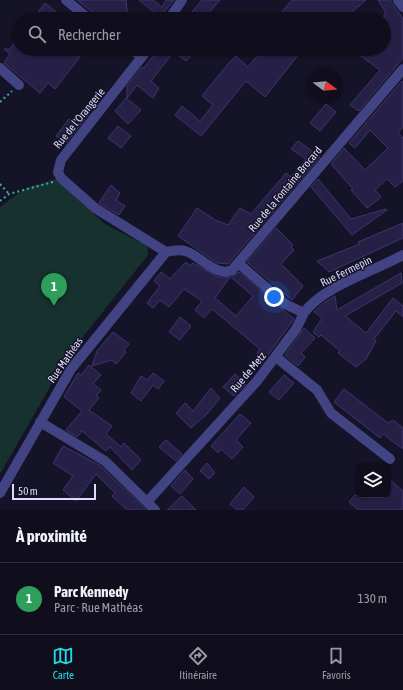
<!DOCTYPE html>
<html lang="fr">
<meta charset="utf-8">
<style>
:root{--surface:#100e1d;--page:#1e1c2a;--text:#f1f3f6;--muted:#9c9ca4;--line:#302e3b;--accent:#1bdfe9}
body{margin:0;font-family:"Asap Condensed",sans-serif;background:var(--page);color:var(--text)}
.controls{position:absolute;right:12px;bottom:12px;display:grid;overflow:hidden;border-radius:8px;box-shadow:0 1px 3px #0004}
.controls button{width:36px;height:36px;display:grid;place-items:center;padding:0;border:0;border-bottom:1px solid var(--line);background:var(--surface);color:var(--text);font:20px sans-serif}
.compass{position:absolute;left:307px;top:68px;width:36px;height:36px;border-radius:50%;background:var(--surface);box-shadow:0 1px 3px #0004;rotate:106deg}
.scale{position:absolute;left:12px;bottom:10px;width:84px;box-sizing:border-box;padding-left:4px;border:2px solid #dedcfc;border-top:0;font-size:11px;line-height:14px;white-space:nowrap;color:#dedcfc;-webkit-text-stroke:3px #151327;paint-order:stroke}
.you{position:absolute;left:274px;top:297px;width:14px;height:14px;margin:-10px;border:3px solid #fff;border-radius:50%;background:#1a73e8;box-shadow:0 0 0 6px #1a73e833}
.badge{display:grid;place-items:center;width:26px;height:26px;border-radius:50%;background:var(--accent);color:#fff;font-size:13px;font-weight:700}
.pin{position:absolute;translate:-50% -33px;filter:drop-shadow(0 1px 2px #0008)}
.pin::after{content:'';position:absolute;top:21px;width:14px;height:12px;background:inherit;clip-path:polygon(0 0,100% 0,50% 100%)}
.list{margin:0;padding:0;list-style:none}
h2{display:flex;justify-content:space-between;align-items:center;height:52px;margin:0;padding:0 16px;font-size:17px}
h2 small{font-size:13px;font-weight:400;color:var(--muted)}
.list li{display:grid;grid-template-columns:26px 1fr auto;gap:12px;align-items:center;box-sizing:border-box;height:72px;padding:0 16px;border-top:1px solid var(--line)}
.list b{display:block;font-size:15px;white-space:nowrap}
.list p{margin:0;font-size:13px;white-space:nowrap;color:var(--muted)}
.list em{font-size:13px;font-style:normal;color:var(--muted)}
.icon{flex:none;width:22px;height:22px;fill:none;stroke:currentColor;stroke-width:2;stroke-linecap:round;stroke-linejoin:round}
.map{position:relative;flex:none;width:403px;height:510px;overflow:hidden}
.search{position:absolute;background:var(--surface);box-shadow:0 1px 3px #0004;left:12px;right:12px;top:12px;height:44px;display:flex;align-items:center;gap:10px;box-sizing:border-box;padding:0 14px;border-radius:22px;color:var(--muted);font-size:15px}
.sheet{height:124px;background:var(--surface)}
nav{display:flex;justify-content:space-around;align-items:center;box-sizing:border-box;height:56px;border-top:1px solid var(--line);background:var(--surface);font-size:11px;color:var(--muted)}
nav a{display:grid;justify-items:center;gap:2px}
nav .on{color:var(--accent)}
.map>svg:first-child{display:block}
</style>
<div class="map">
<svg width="403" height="510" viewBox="0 0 403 510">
<rect width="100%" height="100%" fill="#151327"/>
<!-- green -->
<path fill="#16312e" d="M55 179 105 224 147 246 148 255 67 357 0 474V207L26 188Z"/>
<!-- building -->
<path fill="#262046" stroke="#3d3570" d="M77 0H126L128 19H101Z
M139 0H153L162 7 166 0H174L160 17Z
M202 0H220L207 15 205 13 200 19H186Z
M292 0H366L344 19H339L332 13 328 19H276Z
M378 0H390L403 19V58L359 111 350 105 380 70 351 49H384V15L386 13Z
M45 3 65 19H33Z
M19 37V49H86L55 89 48 83 40 93 4 63 10 54 4 49H10Z
M162 49H176L151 81 159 88 153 98 137 85 127 98V86L142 67 144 68 153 56Z
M182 49H197L186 61 178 55Z
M263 49H303L265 97 246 81 201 136 175 115 182 106 200 121 213 105 202 96 228 64 236 56 248 67Z
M402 81 403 82V127L398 133 403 138V181L395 187 387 179 375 190 381 197 367 208 351 190 353 189 331 164 344 148 365 170 388 148 370 130 355 148 349 143Z
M126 98 141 110 128 124 115 111Z
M326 104 336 112 320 131 310 123Z
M85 109 90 113 66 143 56 136 69 119 73 123Z
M118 126 131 136 121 148 108 138Z
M298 141 320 157 228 264 217 263 178 236 197 208 215 220 228 225 240 208 251 214 286 173 291 177 306 159 291 149Z
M318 179 351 219 386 209 387 210 352 235 311 187Z
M111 185 120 193 116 200 125 206 119 215 99 203Z
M403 223V238L329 272 317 261 360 244 358 242Z
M276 228 293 245 291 247 294 250 281 264 303 286 292 300 247 262Z
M186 262 190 266 193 263 218 277H230L215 298 236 316 253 296 231 277 239 272 294 319 265 359 257 353 260 349 212 309 204 318 195 310 202 301 184 289 169 307 160 300 153 308 147 303 160 286 154 281 161 272 170 279Z
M401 273 402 283 345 316 366 333 393 298 403 306V317L396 311 374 339 376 341 366 359 356 367 338 353 340 351 321 335 319 337 313 332 322 318 314 312 325 302 335 296 337 310Z
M180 317 191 326 180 340 169 332Z
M304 328 315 338 301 353 305 357 298 366 285 355Z
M113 332 129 344 124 350 126 352 116 364 112 360 92 366 97 351Z
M89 365 101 375 93 384 101 390 96 396 99 398 89 410 112 426 106 434 121 447 124 443 141 460 132 470 110 447 106 451 82 431 77 437 66 430 82 411 64 397 78 373 81 375Z
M153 373 164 381 158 389 153 385 141 401 131 393 141 376 147 380Z
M235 374 246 384 234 396 223 387Z
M284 375 294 383 279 400 269 392Z
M211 388 220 398 207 414 191 428 176 413 185 403 193 411Z
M344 389 388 423 393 420 403 428V449L383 434 380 438 334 402Z
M240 414 251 423 236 440 243 447 232 459 221 449 218 453 211 446Z
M166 440 182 454 176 461 159 447Z
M63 446 101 466 146 510H127L112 496 115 493 96 474 76 501 63 490 73 476 53 463Z
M207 463 215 473 209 479 200 471Z
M185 470 193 479 180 494 171 486Z
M388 478 403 491V510H358L349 502 355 495H388Z
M244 487 254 497 243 510H237L230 504Z
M182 496 196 510H167Z"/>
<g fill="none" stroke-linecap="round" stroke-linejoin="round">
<!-- path -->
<path stroke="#3cafa3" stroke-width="2" stroke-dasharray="2 3" stroke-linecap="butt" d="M0 102 12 91
M0 184 9 194
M0 201 9 194 53 182"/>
<!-- minor -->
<path stroke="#424382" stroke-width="10" d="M66 0 89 19
M398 0 403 7
M169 19 182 0
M131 49 142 57
M148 49 61 160 58 172 61 178 95 208 166 252
M0 68 19 85
M166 252C172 251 179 249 185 251 200 255 216 278 232 270L403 69
M304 313C322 287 374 271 403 255
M276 357 317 390 331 413 390 459
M40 422 105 461 155 510
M0 493 71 369 166 252
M147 502 257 381 296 329 304 313 285 304 238 263"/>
</g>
<g text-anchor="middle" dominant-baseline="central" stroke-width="3" stroke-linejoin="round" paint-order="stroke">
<!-- street labels -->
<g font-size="11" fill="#dedcfc" stroke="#151327">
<text transform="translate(79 118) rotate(-51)">Rue de l'Orangerie</text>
<text transform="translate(285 189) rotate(-50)">Rue de la Fontaine Brocard</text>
<text transform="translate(346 271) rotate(-26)">Rue Fermepin</text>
<text transform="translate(65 360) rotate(-55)">Rue Mathéas</text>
<text transform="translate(248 372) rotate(-50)">Rue de Metz</text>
</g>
</g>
</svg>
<div class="controls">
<button><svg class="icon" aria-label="layers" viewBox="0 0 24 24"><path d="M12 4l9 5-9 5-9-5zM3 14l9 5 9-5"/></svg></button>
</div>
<svg class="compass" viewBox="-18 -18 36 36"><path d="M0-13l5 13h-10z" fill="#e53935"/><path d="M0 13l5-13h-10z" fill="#9c9ca4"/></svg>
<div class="scale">50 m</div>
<div class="you"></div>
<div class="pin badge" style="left:54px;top:306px;background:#2e9e5b">1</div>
<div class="search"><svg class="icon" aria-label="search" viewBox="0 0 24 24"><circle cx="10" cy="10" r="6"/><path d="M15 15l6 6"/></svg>Rechercher</div>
</div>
<section class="sheet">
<h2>À proximité<small></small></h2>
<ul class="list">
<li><span class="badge" style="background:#2e9e5b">1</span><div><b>Parc Kennedy</b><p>Parc · Rue Mathéas</p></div><em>130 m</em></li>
</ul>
</section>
<nav>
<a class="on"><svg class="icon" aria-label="map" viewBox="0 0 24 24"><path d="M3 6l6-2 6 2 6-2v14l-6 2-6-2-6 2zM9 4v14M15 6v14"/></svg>Carte</a>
<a><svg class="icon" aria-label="directions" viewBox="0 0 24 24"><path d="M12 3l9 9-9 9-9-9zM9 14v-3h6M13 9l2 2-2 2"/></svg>Itinéraire</a>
<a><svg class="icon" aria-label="saved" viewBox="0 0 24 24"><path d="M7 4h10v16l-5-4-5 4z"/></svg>Favoris</a>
</nav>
